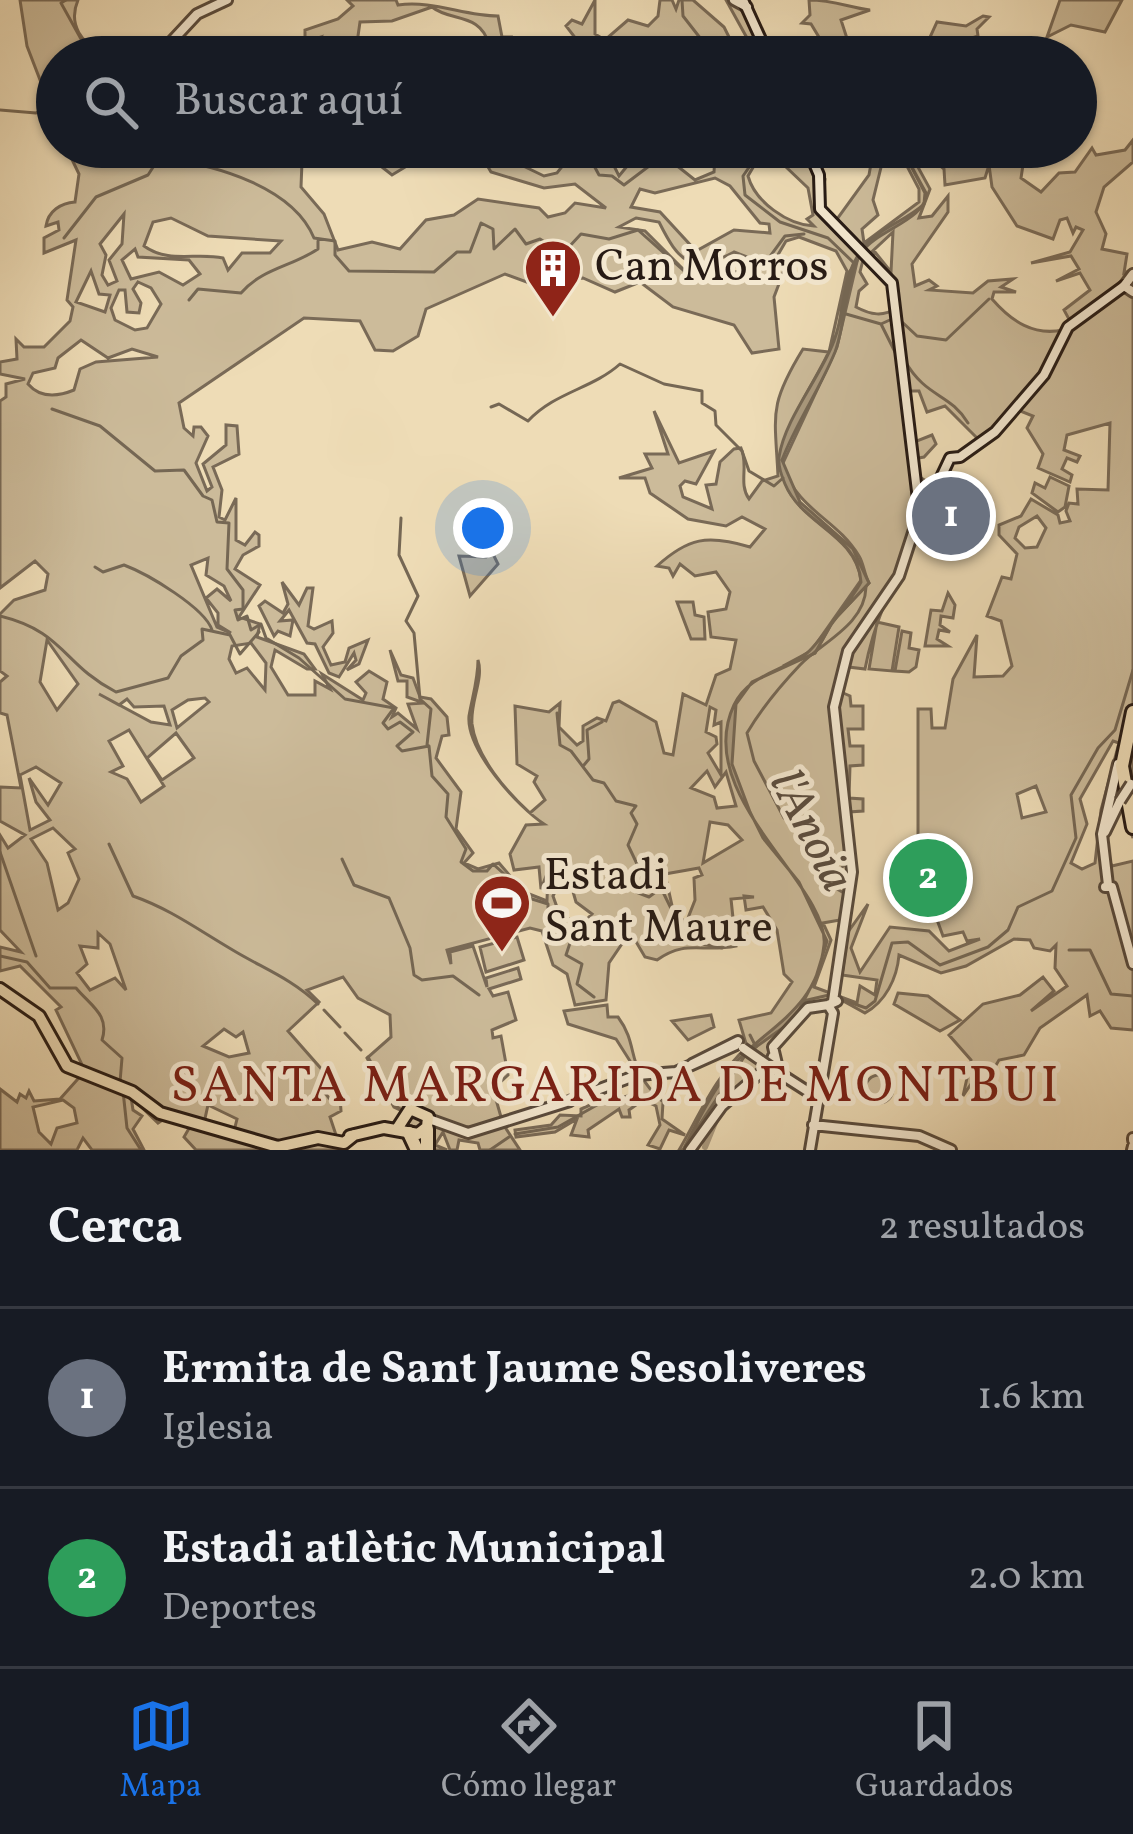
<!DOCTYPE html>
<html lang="es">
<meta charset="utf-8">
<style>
:root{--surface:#171b24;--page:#20242c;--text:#f1f3f6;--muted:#9ea1a6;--line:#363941;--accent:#1a73e8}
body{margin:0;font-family:Vollkorn,serif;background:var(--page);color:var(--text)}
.you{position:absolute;left:483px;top:528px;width:42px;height:42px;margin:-30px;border:9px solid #fff;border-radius:50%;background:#1a73e8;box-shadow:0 0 0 18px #1a73e833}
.badge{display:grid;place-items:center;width:78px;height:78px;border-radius:50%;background:var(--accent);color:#fff;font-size:39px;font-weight:700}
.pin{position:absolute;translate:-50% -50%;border:6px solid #fff;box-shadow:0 3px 12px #0006}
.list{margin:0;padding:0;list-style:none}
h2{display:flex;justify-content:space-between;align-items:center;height:156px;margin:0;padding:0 48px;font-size:51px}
h2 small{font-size:39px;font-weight:400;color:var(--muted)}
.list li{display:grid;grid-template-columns:78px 1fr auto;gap:36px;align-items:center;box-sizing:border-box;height:180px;padding:0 48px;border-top:3px solid var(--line)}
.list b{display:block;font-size:45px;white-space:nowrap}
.list p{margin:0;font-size:39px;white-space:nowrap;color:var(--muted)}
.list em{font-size:39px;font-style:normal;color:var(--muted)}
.icon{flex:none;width:66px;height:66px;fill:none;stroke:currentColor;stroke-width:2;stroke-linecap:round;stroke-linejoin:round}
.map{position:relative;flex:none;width:1133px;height:1150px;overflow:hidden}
.search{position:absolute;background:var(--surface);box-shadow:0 3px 9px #0004;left:36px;right:36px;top:36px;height:132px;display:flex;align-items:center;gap:30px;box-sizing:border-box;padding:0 42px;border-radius:66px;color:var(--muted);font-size:45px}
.sheet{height:516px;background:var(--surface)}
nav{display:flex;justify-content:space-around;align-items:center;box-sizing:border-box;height:168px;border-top:3px solid var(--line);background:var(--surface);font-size:33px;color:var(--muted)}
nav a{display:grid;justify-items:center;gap:6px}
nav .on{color:var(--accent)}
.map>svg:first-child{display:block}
</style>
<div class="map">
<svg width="1133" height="1150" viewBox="0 0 1133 1150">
<rect width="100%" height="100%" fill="#eedcb6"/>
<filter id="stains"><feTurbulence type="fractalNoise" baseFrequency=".00167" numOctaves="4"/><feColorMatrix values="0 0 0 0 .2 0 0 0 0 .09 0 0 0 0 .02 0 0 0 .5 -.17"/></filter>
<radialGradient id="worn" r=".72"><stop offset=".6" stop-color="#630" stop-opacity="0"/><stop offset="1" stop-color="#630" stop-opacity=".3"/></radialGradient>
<!-- green -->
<path fill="#ccbb9a" stroke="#796a57" stroke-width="3" fill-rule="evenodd" d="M20 0H78C67 26 83 42 103 57H57V124L27 46Z
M347 0H396L398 5C433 0 464 16 498 16L502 37H512L527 57 508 47 507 57H477L489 45C481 12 450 22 432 7L392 21 360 22 355 57H311L321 37 305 42V30L338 19 353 6Z
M595 0V34L605 40 628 20 648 26 658 16 660 0H672L676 9 679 0H693L724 27 739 57H590L566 26 572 20 582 24Z
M726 0H747L765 38 771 40 772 57 760 52 748 57 747 38Z
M809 0C833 0 848 7 870 10L841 20 853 57H831L811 24 802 23 810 15Z
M1060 0H1122L1105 32 1071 25 1047 37Z
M983 16 989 17 977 29 978 36 954 44 947 57H921L937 22 966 26Z
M1133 140V162L1104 187 1096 212 1106 234 1102 249 1127 254 1124 273 1133 269V838L1122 807C1109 824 1101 848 1112 866L1133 861V1030L1111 1028 1100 1011 1090 1016 1087 995 1040 1028 1024 1055 999 1060 989 1077 973 1081 963 1096 971 1060 949 1035 983 1004 1020 995 1043 977 1054 991 1031 1011 1067 986 1055 968 1056 945 1050 951 1034 948 1030 940 1014 939 966 966 941 973 899 955C897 979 885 1002 865 1013L836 997 806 1007 771 1046 769 1062 712 1115 688 1150H679C698 1118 715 1076 747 1047L739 1020 771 1013 792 982 784 974 777 930 763 907 746 910 744 896 754 897 731 899 736 946C701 953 687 939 657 960L645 957 635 940 626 938 609 963 606 1000 575 1005 567 974 553 965 542 931 530 928 447 950 451 964 450 952 473 946 487 987 486 978 518 968 521 979 489 989 493 996 508 992 516 1020 492 1030 493 1038 501 1036 508 1075 493 1089 503 1124 520 1150H480L478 1143 459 1140 457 1150H450L443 1132 435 1145 447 1150H413L402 1111 394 1107 367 1058 391 1037 390 1015 358 998 343 977 307 990 319 1002 288 1031 332 1081 323 1090 331 1101 340 1097 341 1111 330 1117 341 1150H196L184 1137 191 1125 164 1119 158 1123 131 1097 133 1110 142 1116 133 1129 144 1150H92L83 1138 77 1150H0V1089L17 1102 20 1094 26 1098 29 1091 34 1101 60 1099 85 1071 56 1010 61 1007 20 966 0 971V947L21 952 0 930V835L8 848 25 835 0 821V787L21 788 7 715 0 713V682L7 676 0 671V614L14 600 45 590 48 574 35 561 0 588V401L6 397V384L25 379 0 374V362L17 359 16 339 24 347H44L70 321 73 307 67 300 76 240 44 253V238L59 230 58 222 46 226C48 211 61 203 75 202L79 174 66 147H215L250 165 266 158 288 164 311 147H334L319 160 302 162 301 187 324 214 338 250 372 242 400 249 426 220 454 215 478 199 539 208 548 217 565 213 575 203 606 208 575 184 544 188 491 172 481 155 466 147H489L501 164H519L544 176 557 173 568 159 581 161 579 147H622L615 168 619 176 628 165 644 163 624 147H692L691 159 671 161 695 180 714 172 715 156 728 162 743 147H786L798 161H815L825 179 820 207 835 222 869 175 874 147H886L873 200 878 215 862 229 864 243 919 202V189L897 147H907L930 189 919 218 932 216 948 196V212L912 264 915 286 929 280 937 286 929 290 973 293 988 281 1013 279 1001 287 1016 292H994L992 299C1012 322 1034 336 1063 330L1070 321 1064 310 1090 290 1080 273 1056 281 1079 269 1071 256 1031 263 1070 252 1083 230 1076 227 1073 233 1067 218 1060 220 1053 239 1017 226 992 187 989 165 985 178 945 185 944 169 937 163 941 148 1031 147 1025 152 1021 178 1041 192 1059 173 1075 172 1092 148 1096 155 1125 150ZM765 147 808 188 813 215 807 219 814 226C788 225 755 202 748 176ZM715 178 730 186 760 223 769 224 770 233 734 230 696 251 660 212 631 207 640 189 655 193ZM124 214 122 244 109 260 117 281 108 285 102 275 106 255 100 244ZM171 218 208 236 281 241 270 253H242L228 270 223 258C196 252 169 264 144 246L153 222ZM636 218 659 222C679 262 691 275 734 252L755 260 770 257 755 270 690 276 645 231 619 227ZM893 232 891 272 875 252 871 262 895 288 897 308C883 317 871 315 856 307L859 291 867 284 860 272 863 260ZM799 237 836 251 847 271 829 352 803 349C768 406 775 414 778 476L762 481 749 499C738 483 749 466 741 448L734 449 720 462 716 484 706 485 712 509 683 497 680 486 685 481 696 484 714 451 679 463 654 411 668 454H645L652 468 619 478H645L650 493 688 519 726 526 742 517 765 529 750 547C707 534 688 538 657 566L669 568 673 576 680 564 695 576 716 572 730 592 726 609 708 612 711 637 736 640 730 669 716 675 706 705 683 694 673 755 664 753 656 722 619 701 613 703 606 721 597 718 583 726V741L577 745 559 727 560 703 549 712 515 706 517 764 537 776 534 782 545 800 530 813C507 792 476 757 472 724 470 702 484 679 478 660 478 680 472 698 469 716 466 750 518 807 544 824L526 825 510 854 514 870 539 867 541 889 548 871 547 901 524 892 499 863 478 869 464 863 473 853 456 829 461 792 436 758 442 736 449 735 447 717 431 699 420 697 413 678 401 675 390 650 398 681H407V697L424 703 408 704 417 729 398 713 392 717 396 708 383 699 387 682 369 671 356 682 366 693 363 700 322 674 330 689 315 681V695H288L271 667 275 650 307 669H315L304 654 257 637 260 624 239 617 260 585 235 569 243 555 259 546V535L255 532 245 545 236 540V498L225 520 219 517 222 490 213 467 239 454 237 426 226 425V445L203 464 212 487 207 491 196 463 208 436 201 427H194L193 436 184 428 179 403 304 318 360 321 375 350 393 351 418 336 426 309 505 274 532 284 583 278 615 292 640 282 673 307 734 325 752 353 779 349 774 297 788 260 776 269 772 265 786 241ZM135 249 138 257 189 260 200 274 183 285 159 272 131 279 122 260ZM857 262 837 347 782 465C799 512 836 518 859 556 864 564 864 574 869 583L833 621 815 653 783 666 811 651 861 580C854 532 800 525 785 482 768 435 824 376 838 330 845 306 838 281 857 262ZM91 271 99 294 110 295 105 312 76 302ZM138 282 151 288 161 304 147 328 135 330 115 320 111 308 119 290H125L127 312 139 313 141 303 133 289ZM81 340 108 358 132 349 158 357 96 362 80 369 74 390C57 397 40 398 28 384L33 373 55 368 58 358ZM906 391H919L927 412 945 406 983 444 1018 410 1033 416 1027 428 1043 454 1038 468 1070 482 1072 475 1062 469 1067 458 1077 462 1080 456 1064 450 1067 435 1110 423 1108 490 1077 489 1078 504 1069 503 1066 511 1070 521 1060 523 1058 515 1031 499 1021 516 999 525V535L1017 554 1011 579 1002 577 987 616 1001 621 1012 666 1003 676 974 677 977 635 953 679 945 728H932L931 709H918V840L951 847 949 855 941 847 917 844 907 901 940 909 944 889 949 908 936 917 943 936 963 932 967 941 980 939 949 951 929 931 890 927 860 972 851 948 868 904 848 932 842 975 877 980 875 995 860 986 857 1003 814 987 831 940 823 923 840 920 844 893 830 885 850 856 849 812 863 811V799L849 798 850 766 863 765V746H850L848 729H863V706H851L850 696 841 692 848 667 865 669C877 605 911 548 937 488L915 474 913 459 924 457 936 444 932 435 912 443ZM1037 516 1046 528 1037 547 1025 548 1015 538 1019 527ZM208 558 206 575 224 586 231 601 217 589 206 598 218 613V625L231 633 217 627 191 565ZM47 640 78 684 57 710 40 682ZM251 643 266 663 265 690 247 668 236 673 229 659 232 646ZM99 694 119 705 127 699 134 707 164 706 170 725 151 722ZM205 698 209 702 177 728 172 710 188 700ZM710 707 716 710 714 725 721 722V775L708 753 717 744 716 737 706 732ZM129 730 164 786 141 802 127 779 111 772 123 766 109 741ZM176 733 194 758 162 780 147 758ZM1113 741 1119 743 1101 810 1095 863 1082 869 1071 863 1087 824 1080 799ZM36 767 61 783 48 805 29 778 36 802 50 820 30 830 20 775ZM707 771 715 787 726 772 736 806 717 808 714 797 691 788ZM1036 786 1046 812 1022 818 1017 794ZM710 822 728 825 742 840 703 863ZM53 828 75 849 68 853 79 879 68 903 58 910 47 863 31 839ZM699 868 702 875 694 878 695 900 686 923 673 910 665 874ZM558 886 572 888 576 902 592 914 579 927 558 910 553 896ZM98 933 110 944 126 990 115 978 90 990 77 973 87 964 80 946 98 948ZM224 1029 236 1037 243 1032 249 1053 229 1057 203 1046ZM63 1100 74 1108 77 1123 57 1128 51 1144 39 1132 33 1107ZM208 1105 237 1119 234 1131 204 1123Z
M413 147H430L427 153 462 147 454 156 425 155 392 175 382 167 387 158 409 155Z
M1050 477 1069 486 1065 507 1058 512 1032 493 1035 483 1045 488Z
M941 490 969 497 960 534 945 533 942 517 931 512Z
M492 552 498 564 470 596 459 556 486 557Z
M282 582 299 605 307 588H313L308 626 314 629 332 621 333 633 323 647 331 665 345 662 349 648 368 640 359 664 347 670 356 660 354 653 339 677 329 673 315 644 307 643 289 610 280 621 293 620 290 636 278 631 274 636 259 606 265 601 283 613 288 604Z
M948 593 955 605 953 618 941 616 940 625 950 632 939 630 937 639 948 646H925L931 610 942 611Z
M693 602 695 615 704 617 705 639H691L677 602Z
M877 622 899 627 892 671 869 669Z
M902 631 911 633 909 648 919 650 916 667 909 672 895 671Z
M517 937 524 960 486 972 480 947Z
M898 993 928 996 960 1020 940 1031 894 1004Z
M607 1005 608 1017H618C641 1048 623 1066 663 1102L662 1119 685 1135 669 1130 660 1149 648 1145 660 1125 656 1106 643 1100 629 1110 630 1117H622L619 1109 588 1130 589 1137 571 1135 577 1119 555 1132 516 1137 515 1130 551 1125 560 1115 581 1116V1109L604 1099 601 1089 614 1085 611 1094 618 1098 638 1094 630 1061 616 1039 568 1024 564 1011Z
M711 1015 714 1027 688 1040 672 1021Z
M865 1089a14 14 0 1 1 28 0a14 14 0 1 1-28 0Z"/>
<!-- water -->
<path fill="#aa9a7f" stroke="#756754" stroke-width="3" d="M901 147 926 193C927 220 876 230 861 253 845 279 846 322 835 352 820 389 796 423 782 460L800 502 853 549 869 583 833 621 815 653 752 682 736 704 732 764 750 812 763 838 799 882 827 941 816 977 794 1020 746 1054 683 1150C700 1117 719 1076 747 1051 783 1019 818 1000 824 945 830 885 691 796 734 705 749 674 782 672 807 653 816 646 855 594 861 582 858 534 802 525 785 484 782 477 778 465 779 457 785 418 820 378 834 341 847 307 840 276 864 247 880 227 906 221 924 204L925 193Z"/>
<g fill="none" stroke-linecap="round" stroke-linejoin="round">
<!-- stream -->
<path stroke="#756754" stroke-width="3" d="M66 0 61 3 91 57
M682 0 683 16 715 57
M0 110 36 113 57 100
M156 147 165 159C216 165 293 187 314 238L335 241V255L349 271 434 272 457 252H470L481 223 493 229 494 249 515 229 526 244 540 239 555 249 558 242 567 249 581 234 609 239 638 230 692 278 760 270 785 236 804 234
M584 147 599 175 612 176 624 185 669 151 688 147
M763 147 743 176 745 195 780 222 828 238 855 264
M64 238 96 197 148 175 159 158
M189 300 198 289 241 293C263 268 291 267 318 249V241
M846 314 881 324 892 319
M901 321 917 336 946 340 989 299
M881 324 897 356
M905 361C926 398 950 393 968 423
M491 407 499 404 528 421C555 392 592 389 620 364L664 384 702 391V403L715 411 716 425 742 451 749 471 774 486 783 478
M52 409 100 426 155 471 184 470 203 496 212 500 217 522 229 523 227 569 243 590V609L235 610 238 620 247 616 251 630 261 624 266 638 299 658 345 699 394 708 383 723 388 729 400 722 413 732 397 746 402 751 429 746 432 776 448 794 446 817 466 849 461 862 473 871H487L493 864 532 899 548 904V924L571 940 566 955 582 964 577 984 594 997
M401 518 399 555 418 596 406 621 414 633 420 699 431 709 427 745
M95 567 103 572 124 565C148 574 205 608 212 630
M0 616C65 632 62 664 116 692L168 678 181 656 203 640 202 629 230 635 240 654 259 632
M557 713 560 745 571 751 593 780 604 783 616 801 636 806 631 813 637 824 628 845 638 866 636 892 649 897 661 888 687 941 722 948
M584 765 589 759 587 730 602 722
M784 818 754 761 747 733C760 711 782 684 800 665 822 642 865 625 866 587
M109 844 133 896C170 909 197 929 231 949 262 968 291 978 318 1004
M0 852 36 956
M342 859 354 885 389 898 410 948 414 975 422 980 453 976 479 995
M1069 950H1090L1111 994 1133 996
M0 956 27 962 50 988H76C91 1006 110 1015 102 1040L122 1058 120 1082
M803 1001 829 995 866 1008 875 1001 892 943 908 942 940 965 988 947 1008 930 1018 907 1052 891 1076 838 1071 795 1098 748 1115 730 1133 670
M324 1010 340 1027
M345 1033 361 1050
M750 1035 756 1047
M368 1057 394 1105 402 1110
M123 1091 127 1128 141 1150
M515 1134 558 1127 604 1101 619 1104 640 1097
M490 1150 509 1137"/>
<!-- canal -->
<path stroke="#aa9a7f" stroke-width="6" d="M705 1147 718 1115"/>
<!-- tertiary casing -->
<g stroke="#584a3c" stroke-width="14">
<path id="tertiary" d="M734 0 747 7
M157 57 197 14 227 0
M1133 274 1124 286 1133 292
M1105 832 1120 801
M1108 885 1102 834 1118 764
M1105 887H1112L1133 964
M833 1001 852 872 834 707 848 651 899 576 921 508
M773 1056 771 1062 777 1064 773 1047 808 1008 828 1005
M779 1073 818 1098
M637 1075 676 1072 736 1045 738 1041 692 1064
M573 1099 637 1075
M429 1119 468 1133 570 1101
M813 1125 919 1136 951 1150
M1133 1138V1140
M690 1150 722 1106 772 1063
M810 1150 833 1013 828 1005 837 1001
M1132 1150 1133 1146"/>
</g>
<!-- secondary casing -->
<g stroke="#261a14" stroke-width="14">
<path id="secondary" d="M743 0 769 57
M807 147 819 175 820 209 892 283 919 508 934 492 950 458 960 457 995 432 1044 375 1068 327 1124 286"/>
</g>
<!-- primary casing -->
<g stroke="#261a14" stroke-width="16">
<path id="primary" d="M0 989 39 1016 67 1066 132 1092 160 1113 278 1147 318 1138 344 1143 354 1135
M350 1136 384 1128 418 1134 427 1127 428 1117 410 1109 397 1129"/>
</g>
<!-- trunk casing -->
<g stroke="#261a14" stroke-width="18">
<path id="trunk" d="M427 1129V1150
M409 1133 417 1150"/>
</g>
<!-- motorway casing -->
<g stroke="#261a14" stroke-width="18">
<path id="motorway" d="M1133 712 1122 766 1133 827"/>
</g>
<!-- tertiary -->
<use href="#tertiary" stroke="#f4e8d0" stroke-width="8"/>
<!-- secondary -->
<use href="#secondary" stroke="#f4e8d0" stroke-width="8"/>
<!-- primary -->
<use href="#primary" stroke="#eedcb6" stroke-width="10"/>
<!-- trunk -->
<use href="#trunk" stroke="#eedcb6" stroke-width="12"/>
<!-- motorway -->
<use href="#motorway" stroke="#eedcb6" stroke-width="12"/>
<!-- tertiary-bridge casing -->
<g stroke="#584a3c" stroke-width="14" stroke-linecap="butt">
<path id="tertiary-bridge" d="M1120 801 1131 784
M743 1048 779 1073"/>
</g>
<!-- tertiary-bridge -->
<use href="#tertiary-bridge" stroke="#f4e8d0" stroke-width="8"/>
</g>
<!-- icons -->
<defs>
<g id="building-pin" transform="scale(3)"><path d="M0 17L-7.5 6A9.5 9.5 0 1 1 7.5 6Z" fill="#8f2418" stroke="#f4e8d0"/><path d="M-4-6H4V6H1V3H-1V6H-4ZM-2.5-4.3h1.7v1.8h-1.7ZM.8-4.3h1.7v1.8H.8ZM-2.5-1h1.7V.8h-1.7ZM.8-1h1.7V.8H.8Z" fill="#fff"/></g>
<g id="stadium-pin" transform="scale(3)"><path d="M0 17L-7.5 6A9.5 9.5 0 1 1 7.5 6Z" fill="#8f2418" stroke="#f4e8d0"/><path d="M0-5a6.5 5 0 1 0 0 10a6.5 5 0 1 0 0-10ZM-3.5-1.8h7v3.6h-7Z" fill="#fff"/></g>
</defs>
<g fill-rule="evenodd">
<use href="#building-pin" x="553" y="268"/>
<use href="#stadium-pin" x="502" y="903"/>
</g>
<g text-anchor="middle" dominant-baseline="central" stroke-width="10" stroke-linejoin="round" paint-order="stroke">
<!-- poi labels -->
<g font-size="45" fill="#261a14" stroke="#f4e8d0" text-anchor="start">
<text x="595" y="268">Can Morros</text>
<text x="544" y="877">Estadi<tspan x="544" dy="52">Sant Maure</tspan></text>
</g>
<!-- water labels -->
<g font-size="48" font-style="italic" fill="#5b4d3f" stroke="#f4e8d0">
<text transform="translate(810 832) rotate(63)">l'Anoia</text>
</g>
<!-- quarter labels -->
<g font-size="51" letter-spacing="3" fill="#7a1f14" stroke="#f4e8d0">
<text x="616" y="1087">SANTA MARGARIDA DE MONTBUI</text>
</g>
</g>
<rect width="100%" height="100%" filter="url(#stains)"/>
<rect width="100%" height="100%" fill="url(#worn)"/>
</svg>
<div class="you"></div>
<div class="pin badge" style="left:951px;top:516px;background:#6b7280">1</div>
<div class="pin badge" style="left:928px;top:878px;background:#2e9e5b">2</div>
<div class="search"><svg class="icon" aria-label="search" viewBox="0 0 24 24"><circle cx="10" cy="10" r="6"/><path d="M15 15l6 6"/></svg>Buscar aquí</div>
</div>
<section class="sheet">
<h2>Cerca<small>2 resultados</small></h2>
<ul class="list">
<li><span class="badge" style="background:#6b7280">1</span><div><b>Ermita de Sant Jaume Sesoliveres</b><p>Iglesia</p></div><em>1.6 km</em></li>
<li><span class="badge" style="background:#2e9e5b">2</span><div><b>Estadi atlètic Municipal</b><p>Deportes</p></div><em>2.0 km</em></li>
</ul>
</section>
<nav>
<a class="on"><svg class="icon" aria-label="map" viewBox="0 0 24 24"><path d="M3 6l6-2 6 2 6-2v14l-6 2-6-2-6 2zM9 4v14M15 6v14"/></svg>Mapa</a>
<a><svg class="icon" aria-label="directions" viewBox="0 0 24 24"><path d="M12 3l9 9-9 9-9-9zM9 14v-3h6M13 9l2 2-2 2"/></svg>Cómo llegar</a>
<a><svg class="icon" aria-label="saved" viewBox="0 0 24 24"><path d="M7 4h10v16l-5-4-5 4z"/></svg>Guardados</a>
</nav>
